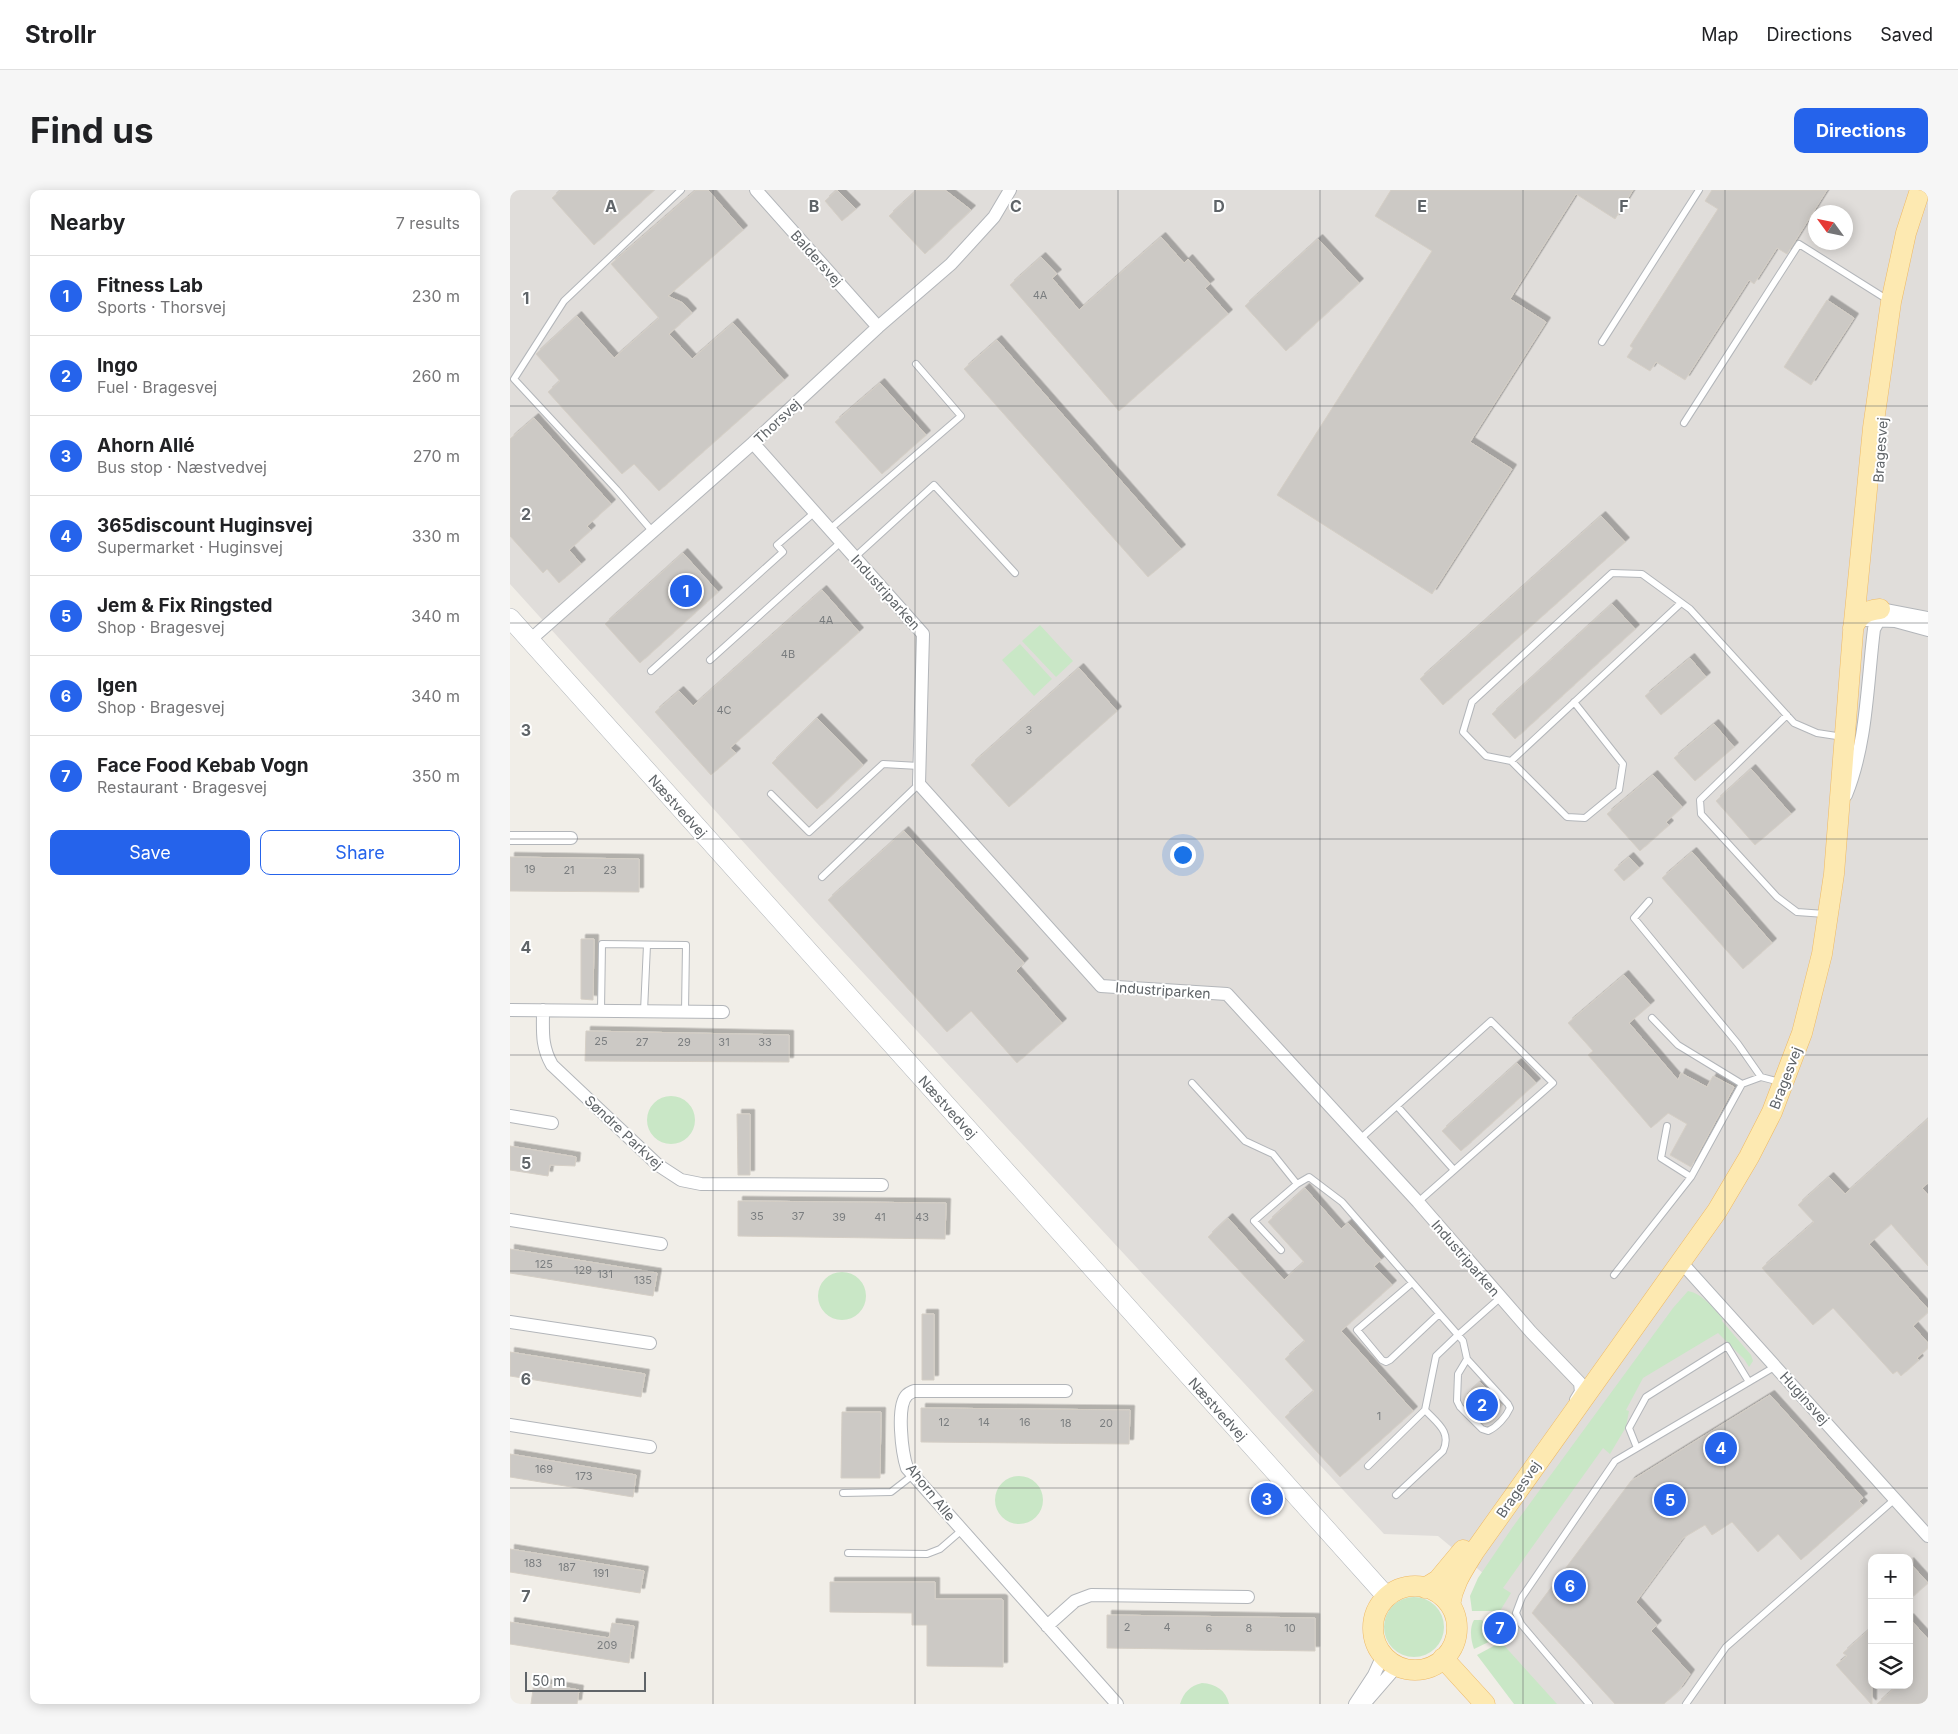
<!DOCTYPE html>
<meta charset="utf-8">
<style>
:root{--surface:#fff;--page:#f6f6f6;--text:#202124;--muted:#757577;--line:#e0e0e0;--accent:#2563eb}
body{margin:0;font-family:Inter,sans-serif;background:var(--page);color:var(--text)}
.controls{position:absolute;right:15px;bottom:15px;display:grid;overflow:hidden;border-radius:10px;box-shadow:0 2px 12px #0003}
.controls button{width:45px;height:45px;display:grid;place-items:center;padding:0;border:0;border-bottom:1px solid var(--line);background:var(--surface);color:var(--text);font:25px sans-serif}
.compass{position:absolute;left:1298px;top:15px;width:45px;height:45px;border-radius:50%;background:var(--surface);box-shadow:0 2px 12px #0003;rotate:303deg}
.scale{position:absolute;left:15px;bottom:12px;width:121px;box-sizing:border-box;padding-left:5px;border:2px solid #5f6468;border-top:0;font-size:14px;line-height:18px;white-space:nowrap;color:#5f6468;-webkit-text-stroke:4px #fff;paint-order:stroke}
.you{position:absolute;left:672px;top:664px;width:18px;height:18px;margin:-12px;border:4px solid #fff;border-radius:50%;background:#1a73e8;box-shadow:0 0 0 8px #1a73e833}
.badge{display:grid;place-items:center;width:32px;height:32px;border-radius:50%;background:var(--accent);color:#fff;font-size:16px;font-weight:700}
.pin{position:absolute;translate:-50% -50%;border:2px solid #fff;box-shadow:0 1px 5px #0006}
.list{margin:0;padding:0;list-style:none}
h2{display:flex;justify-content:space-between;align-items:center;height:65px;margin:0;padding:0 20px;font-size:21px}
h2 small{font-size:16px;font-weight:400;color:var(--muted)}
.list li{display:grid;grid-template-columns:32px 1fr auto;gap:15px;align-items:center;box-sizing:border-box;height:80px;padding:0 20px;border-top:1px solid var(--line)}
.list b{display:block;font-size:19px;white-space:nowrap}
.list p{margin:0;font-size:16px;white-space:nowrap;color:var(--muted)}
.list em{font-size:16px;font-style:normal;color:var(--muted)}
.actions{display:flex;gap:10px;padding:15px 20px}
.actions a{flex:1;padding:11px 0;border:1px solid var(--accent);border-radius:10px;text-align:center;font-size:18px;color:var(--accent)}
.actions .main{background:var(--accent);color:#fff}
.icon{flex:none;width:28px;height:28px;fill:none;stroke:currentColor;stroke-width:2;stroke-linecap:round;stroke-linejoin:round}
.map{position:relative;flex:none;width:1418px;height:1514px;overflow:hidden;border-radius:10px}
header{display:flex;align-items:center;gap:30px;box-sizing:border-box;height:70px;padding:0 25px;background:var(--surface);border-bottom:1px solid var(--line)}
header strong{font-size:24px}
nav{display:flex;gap:28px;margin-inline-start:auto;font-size:18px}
.intro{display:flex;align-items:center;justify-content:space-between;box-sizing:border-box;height:120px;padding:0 30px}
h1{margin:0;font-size:35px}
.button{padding:12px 22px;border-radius:10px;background:var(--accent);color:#fff;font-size:18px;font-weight:700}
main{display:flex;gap:30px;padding:0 30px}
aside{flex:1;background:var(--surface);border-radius:10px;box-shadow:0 2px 12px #0003}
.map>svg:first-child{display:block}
</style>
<header>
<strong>Strollr</strong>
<nav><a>Map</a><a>Directions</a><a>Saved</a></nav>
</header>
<div class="intro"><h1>Find us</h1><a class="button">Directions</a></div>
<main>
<aside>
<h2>Nearby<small>7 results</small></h2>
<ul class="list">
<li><span class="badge">1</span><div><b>Fitness Lab</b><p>Sports · Thorsvej</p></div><em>230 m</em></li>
<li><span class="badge">2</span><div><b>Ingo</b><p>Fuel · Bragesvej</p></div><em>260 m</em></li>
<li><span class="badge">3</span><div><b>Ahorn Allé</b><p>Bus stop · Næstvedvej</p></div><em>270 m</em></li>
<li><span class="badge">4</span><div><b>365discount Huginsvej</b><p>Supermarket · Huginsvej</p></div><em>330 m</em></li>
<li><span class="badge">5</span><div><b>Jem &amp; Fix Ringsted</b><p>Shop · Bragesvej</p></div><em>340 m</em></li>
<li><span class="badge">6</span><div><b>Igen</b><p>Shop · Bragesvej</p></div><em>340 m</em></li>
<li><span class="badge">7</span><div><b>Face Food Kebab Vogn</b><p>Restaurant · Bragesvej</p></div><em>350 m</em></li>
</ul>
<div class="actions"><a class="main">Save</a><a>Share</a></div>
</aside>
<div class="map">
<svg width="1418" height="1514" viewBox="0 0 1418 1514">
<defs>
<filter id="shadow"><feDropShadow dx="4.5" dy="-4.5" stdDeviation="0" flood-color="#0004"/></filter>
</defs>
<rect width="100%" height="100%" fill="#f1eee8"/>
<!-- industrial -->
<path fill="#e0ddda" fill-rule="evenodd" d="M0 0H1418V1514H1038L994 1465 985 1393 928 1346 874 1344 305 731 0 394ZM1306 22H1336V52H1306ZM1362 1368H1399V1495H1362Z"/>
<!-- green -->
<path fill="#c9e7c6" d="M530 435 563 471 546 487 512 451Z
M510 454 542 489 524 506 492 470Z
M137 930a24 24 0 1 1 48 0a24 24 0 1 1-48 0Z
M308 1106a24 24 0 1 1 48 0a24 24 0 1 1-48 0Z
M1178 1101C1193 1104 1203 1118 1213 1129L1212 1131 1241 1165 1243 1171 1239 1177 1234 1169 1208 1143 1133 1188 1116 1220 1119 1221 1116 1237 1100 1264 1093 1258 993 1398 1001 1403 990 1421H962L960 1406 968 1388 1002 1338 1163 1118Z
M485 1310a24 24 0 1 1 48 0a24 24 0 1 1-48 0Z
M874 1437a30 30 0 1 1 60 0a30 30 0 1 1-60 0Z
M964 1430H972L986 1445 985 1449 964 1459C961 1451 959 1438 964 1430Z
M991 1452 1047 1514H1004L967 1465Z
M692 1493C706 1494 716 1500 719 1514H670C674 1502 680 1496 692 1493Z"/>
<!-- building -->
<path fill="#ccc9c5" stroke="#d5cfc6" filter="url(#shadow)" d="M51 0H144L84 55 42 8Z
M186 0H198L233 40 158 106 173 113 182 123 159 144 182 169 223 133 274 190 149 301 124 274 112 284 38 202 50 191 26 164 67 126 104 168 149 128 101 74Z
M327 0 346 19 332 31 315 11Z
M407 0H435L461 20 415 64 379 26Z
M881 0H1123L1105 29 1066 4 1000 109 1036 132 960 252 1002 279 922 404 767 305 922 61 865 26Z
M1202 0H1317L1277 64 1267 58 1244 94 1239 90 1175 190 1146 172 1140 181 1117 167 1123 158 1120 156 1208 19 1195 11Z
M651 47 674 73 678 69 700 94 695 98 718 124 609 221 500 95 531 67 547 84 542 88 569 120Z
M808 49 849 93 776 161 735 116Z
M1317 110 1344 128 1301 195 1274 177Z
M487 150 671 359 638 387 454 179Z
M370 193 416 245 372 284 325 232Z
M24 228 101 314 77 336 81 340 59 360 71 374 49 393 37 379 33 383 0 346V249Z
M1091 326 1115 352 933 515 910 489Z
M173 363 208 402 130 473 95 434Z
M312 400 349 442 220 558 226 563 201 585 145 522 169 501 183 516Z
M1102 414 1125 439 1005 549 982 524Z
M1180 468 1196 487 1151 525 1135 506Z
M569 478 607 521 499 617 461 575Z
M307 528 353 575 307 619 262 573Z
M1204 534 1224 557 1185 591 1164 568Z
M1241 579 1281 624 1245 655 1206 611Z
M1143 585 1172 617 1156 632 1159 635 1130 661 1097 624Z
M394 641 514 773 506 781 552 833 507 873 461 821 437 842 318 710Z
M1182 662 1262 753 1233 779 1152 688Z
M0 667 129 669V702L0 701Z
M1119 667 1129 678 1114 691 1104 680Z
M71 749H84L83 810 71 809Z
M1114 785 1140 815 1119 833 1168 890 1171 883 1197 897 1203 886 1224 897 1181 977 1160 965 1177 934 1158 923 1141 938 1078 865 1083 861 1058 833Z
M76 841 279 845V872L75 871Z
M1007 873 1026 893 951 961 932 941Z
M227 924H240V985H228Z
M1418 929V993L1412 998 1418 1005V1076L1381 1034 1359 1054 1418 1119V1122L1403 1136 1418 1153V1158L1407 1168 1409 1170 1391 1186 1387 1181 1383 1184 1323 1118 1303 1135 1252 1078 1304 1032 1288 1015 1319 987 1335 1004Z
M0 956 66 967 65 976 40 975 38 986 0 980Z
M795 998 831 1039 838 1033 871 1070 864 1076 882 1095 831 1141 903 1221 830 1287 775 1227 804 1201 775 1169 795 1151 698 1047 718 1028 774 1090 794 1072 758 1032Z
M228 1011 436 1013 435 1049 228 1046Z
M0 1059 147 1083 143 1106 0 1083Z
M412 1124H424V1190H412Z
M0 1162 135 1184 131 1207 0 1186Z
M970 1192 992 1215 979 1227 957 1204Z
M1260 1205 1353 1308 1349 1311 1353 1315 1291 1370 1268 1344 1248 1362 1222 1332 1202 1345 1195 1335 1173 1348 1126 1412 1147 1435 1141 1441 1180 1484 1169 1500 1154 1514H1105L1022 1423 1121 1291Z
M411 1218 620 1220 619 1254 411 1252Z
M332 1222H371L370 1288H331Z
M0 1264 126 1285 123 1307 0 1287Z
M0 1359 134 1381 130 1403 0 1382Z
M1399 1372 1418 1393 1399 1410Z
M320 1392H425V1409H491L493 1410V1477L417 1476V1435H402V1423L320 1422Z
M597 1425 805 1428V1461L597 1458Z
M1399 1428 1418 1449V1514H1367L1388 1495H1399Z
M0 1432 99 1448 102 1433 124 1436 119 1473 0 1454Z
M1362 1437V1514H1361L1326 1475 1337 1466 1333 1463Z
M24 1492 69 1500 67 1514H21Z"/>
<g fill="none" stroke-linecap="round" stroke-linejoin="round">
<!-- service casing -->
<g stroke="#b3b6ba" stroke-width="8">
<path id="service" d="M1092 152 1189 0
M1174 233 1289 54 1378 110
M320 339 451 226 406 174
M143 342 107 300 4 189 54 111 171 0
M345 367 424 295 505 383
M1171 413 1001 571 976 566 953 542 962 512 1102 383 1132 384 1180 419 1284 533 1307 543 1333 547
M200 470 331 352
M141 481 273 362 267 355 305 322
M1277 525 1190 610 1191 624 1267 707 1287 722 1315 724
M1001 571 1057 627 1075 628 1109 600 1113 574 1064 512
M261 604 299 642 373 574 409 576
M312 687 409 594
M1139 711 1124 728 1228 854 1251 887
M91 820 92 754 176 755 175 822
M134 821 137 755
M1142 828 1168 855 1232 894 1251 887 1270 892
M682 893 735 951 763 964 787 994
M887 916 944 980
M1157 936 1151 968 1181 987
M850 949 981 831 1043 893 908 1012
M771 1060 744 1031 787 994 799 987 832 1012 948 1145 926 1166 915 1220 858 1276
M1104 1085 1181 987 1232 894
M902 1093 847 1140 872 1170 876 1172 880 1170 929 1124
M957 1169 998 1214 1000 1218C996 1227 987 1237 978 1241L972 1239 950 1217 947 1211 948 1184 957 1169 953 1151 948 1145 991 1107
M1127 1258 1119 1238 1136 1207 1217 1156 1239 1192
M333 1303 381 1302 403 1285
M886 1305 933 1261C942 1242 927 1233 915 1220
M338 1363 417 1364 430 1359 452 1340
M1079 1514 1011 1434 1006 1423 1012 1407 1105 1271 1266 1176
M1176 1514 1216 1457 1385 1309"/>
</g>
<!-- minor casing -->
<g stroke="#b3b6ba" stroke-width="14">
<path id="minor" d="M246 0 368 137
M243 253 413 444 409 594 591 796 717 804 908 1012 1021 1142 1070 1193 1071 1202 1066 1210
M1370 419 1418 428
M1350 425 1354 430 1385 431 1418 440
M20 450 243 253 368 137 441 74 484 27 500 0
M1336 605C1357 553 1357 495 1364 439L1369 430
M0 648H61
M0 820 213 822
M33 820C33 841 31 856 42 875L148 975 171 990 191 994 372 995
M0 926 42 933
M0 1030 151 1054
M1171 1072 1418 1346
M0 1132 140 1153
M556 1201H404C402 1202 399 1203 397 1205 386 1216 392 1263 397 1278L607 1514
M0 1235 140 1257
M537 1436 565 1411 581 1405 738 1407
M845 1514 864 1485 873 1465
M854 1514 887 1476"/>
</g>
<!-- secondary casing -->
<g stroke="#b4b8bc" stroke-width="20">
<path id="secondary" d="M0 428 877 1407"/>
</g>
<!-- primary casing -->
<g stroke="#eeb964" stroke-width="21">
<path id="primary" d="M1343 438C1348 425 1357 420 1370 419
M863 1438a42 42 0 1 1 84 0a42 42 0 1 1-84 0Z
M915 1398 928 1390 953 1360
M940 1415C943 1394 953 1380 964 1362L1207 1021 1239 967 1262 922 1292 843 1312 764 1324 684 1343 442 1363 238 1381 112 1396 43 1410 0
M933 1468 975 1514"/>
</g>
<!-- service -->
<use href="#service" stroke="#fff" stroke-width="6"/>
<!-- minor -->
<use href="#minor" stroke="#fff" stroke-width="12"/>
<!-- secondary -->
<use href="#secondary" stroke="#fff" stroke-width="19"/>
<!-- primary -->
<use href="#primary" stroke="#fde9b1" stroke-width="20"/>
</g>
<!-- grid -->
<path fill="none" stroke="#5f6468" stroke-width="1" stroke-opacity="0.55" d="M203 0V1514M405 0V1514M608 0V1514M810 0V1514M1013 0V1514M1215 0V1514M0 216H1418M0 433H1418M0 649H1418M0 865H1418M0 1081H1418M0 1298H1418"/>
<g text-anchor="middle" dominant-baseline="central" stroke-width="4" stroke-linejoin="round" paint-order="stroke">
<!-- number labels -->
<g font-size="11" fill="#7a7d7f">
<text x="530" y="105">4A</text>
<text x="316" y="430">4A</text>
<text x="278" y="464">4B</text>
<text x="214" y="520">4C</text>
<text x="519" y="540">3</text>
<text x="20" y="679">19</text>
<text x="59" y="680">21</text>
<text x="100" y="680">23</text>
<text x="91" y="851">25</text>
<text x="132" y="852">27</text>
<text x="174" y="852">29</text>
<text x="214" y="852">31</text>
<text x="255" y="852">33</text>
<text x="247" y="1026">35</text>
<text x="288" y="1026">37</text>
<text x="329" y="1027">39</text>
<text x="370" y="1027">41</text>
<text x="412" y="1027">43</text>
<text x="34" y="1074">125</text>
<text x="73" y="1080">129</text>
<text x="95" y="1084">131</text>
<text x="133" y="1090">135</text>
<text x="869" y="1226">1</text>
<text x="434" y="1232">12</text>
<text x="474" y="1232">14</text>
<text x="515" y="1232">16</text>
<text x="556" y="1233">18</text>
<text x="596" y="1233">20</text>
<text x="34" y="1279">169</text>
<text x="74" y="1286">173</text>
<text x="23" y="1373">183</text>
<text x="57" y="1377">187</text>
<text x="91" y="1383">191</text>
<text x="617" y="1437">2</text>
<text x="657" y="1437">4</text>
<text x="699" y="1438">6</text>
<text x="739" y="1438">8</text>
<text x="780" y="1438">10</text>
<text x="97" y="1455">209</text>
</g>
<!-- street labels -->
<g font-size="14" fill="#5f6468" stroke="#fff">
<text transform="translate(307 68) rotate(48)">Baldersvej</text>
<text transform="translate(267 231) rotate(-43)">Thorsvej</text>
<text transform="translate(1370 260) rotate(-86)">Bragesvej</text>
<text transform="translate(376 402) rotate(48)">Industriparken</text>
<text transform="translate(168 616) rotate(48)">Næstvedvej</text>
<text transform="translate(653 800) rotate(4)">Industriparken</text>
<text transform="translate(1275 888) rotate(-69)">Bragesvej</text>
<text transform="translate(438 917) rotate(48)">Næstvedvej</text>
<text transform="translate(114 942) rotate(43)">Søndre Parkvej</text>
<text transform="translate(956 1068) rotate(49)">Industriparken</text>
<text transform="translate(1295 1208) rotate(48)">Huginsvej</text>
<text transform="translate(708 1219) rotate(48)">Næstvedvej</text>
<text transform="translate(1008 1299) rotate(-55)">Bragesvej</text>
<text transform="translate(421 1302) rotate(51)">Ahorn Alle</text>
</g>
</g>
<g font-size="16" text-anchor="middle" font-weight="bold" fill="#5f6468" stroke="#fff" stroke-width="4" stroke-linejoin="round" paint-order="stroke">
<text x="101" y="22">A</text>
<text x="304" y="22">B</text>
<text x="506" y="22">C</text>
<text x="709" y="22">D</text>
<text x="912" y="22">E</text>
<text x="1114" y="22">F</text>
<text x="16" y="114">1</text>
<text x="16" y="330">2</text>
<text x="16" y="546">3</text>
<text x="16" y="763">4</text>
<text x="16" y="979">5</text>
<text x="16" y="1195">6</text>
<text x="16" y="1412">7</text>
</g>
</svg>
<div class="controls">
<button>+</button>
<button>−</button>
<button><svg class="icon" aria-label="layers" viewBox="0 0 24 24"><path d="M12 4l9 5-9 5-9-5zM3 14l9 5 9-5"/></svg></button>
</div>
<svg class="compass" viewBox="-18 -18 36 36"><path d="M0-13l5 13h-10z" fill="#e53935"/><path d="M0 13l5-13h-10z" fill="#757577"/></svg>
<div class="scale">50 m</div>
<div class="you"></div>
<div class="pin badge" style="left:176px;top:401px">1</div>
<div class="pin badge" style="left:972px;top:1215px">2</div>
<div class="pin badge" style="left:757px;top:1309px">3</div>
<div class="pin badge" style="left:1211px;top:1258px">4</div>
<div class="pin badge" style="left:1160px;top:1310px">5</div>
<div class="pin badge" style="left:1060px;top:1396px">6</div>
<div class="pin badge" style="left:990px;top:1438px">7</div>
</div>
</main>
